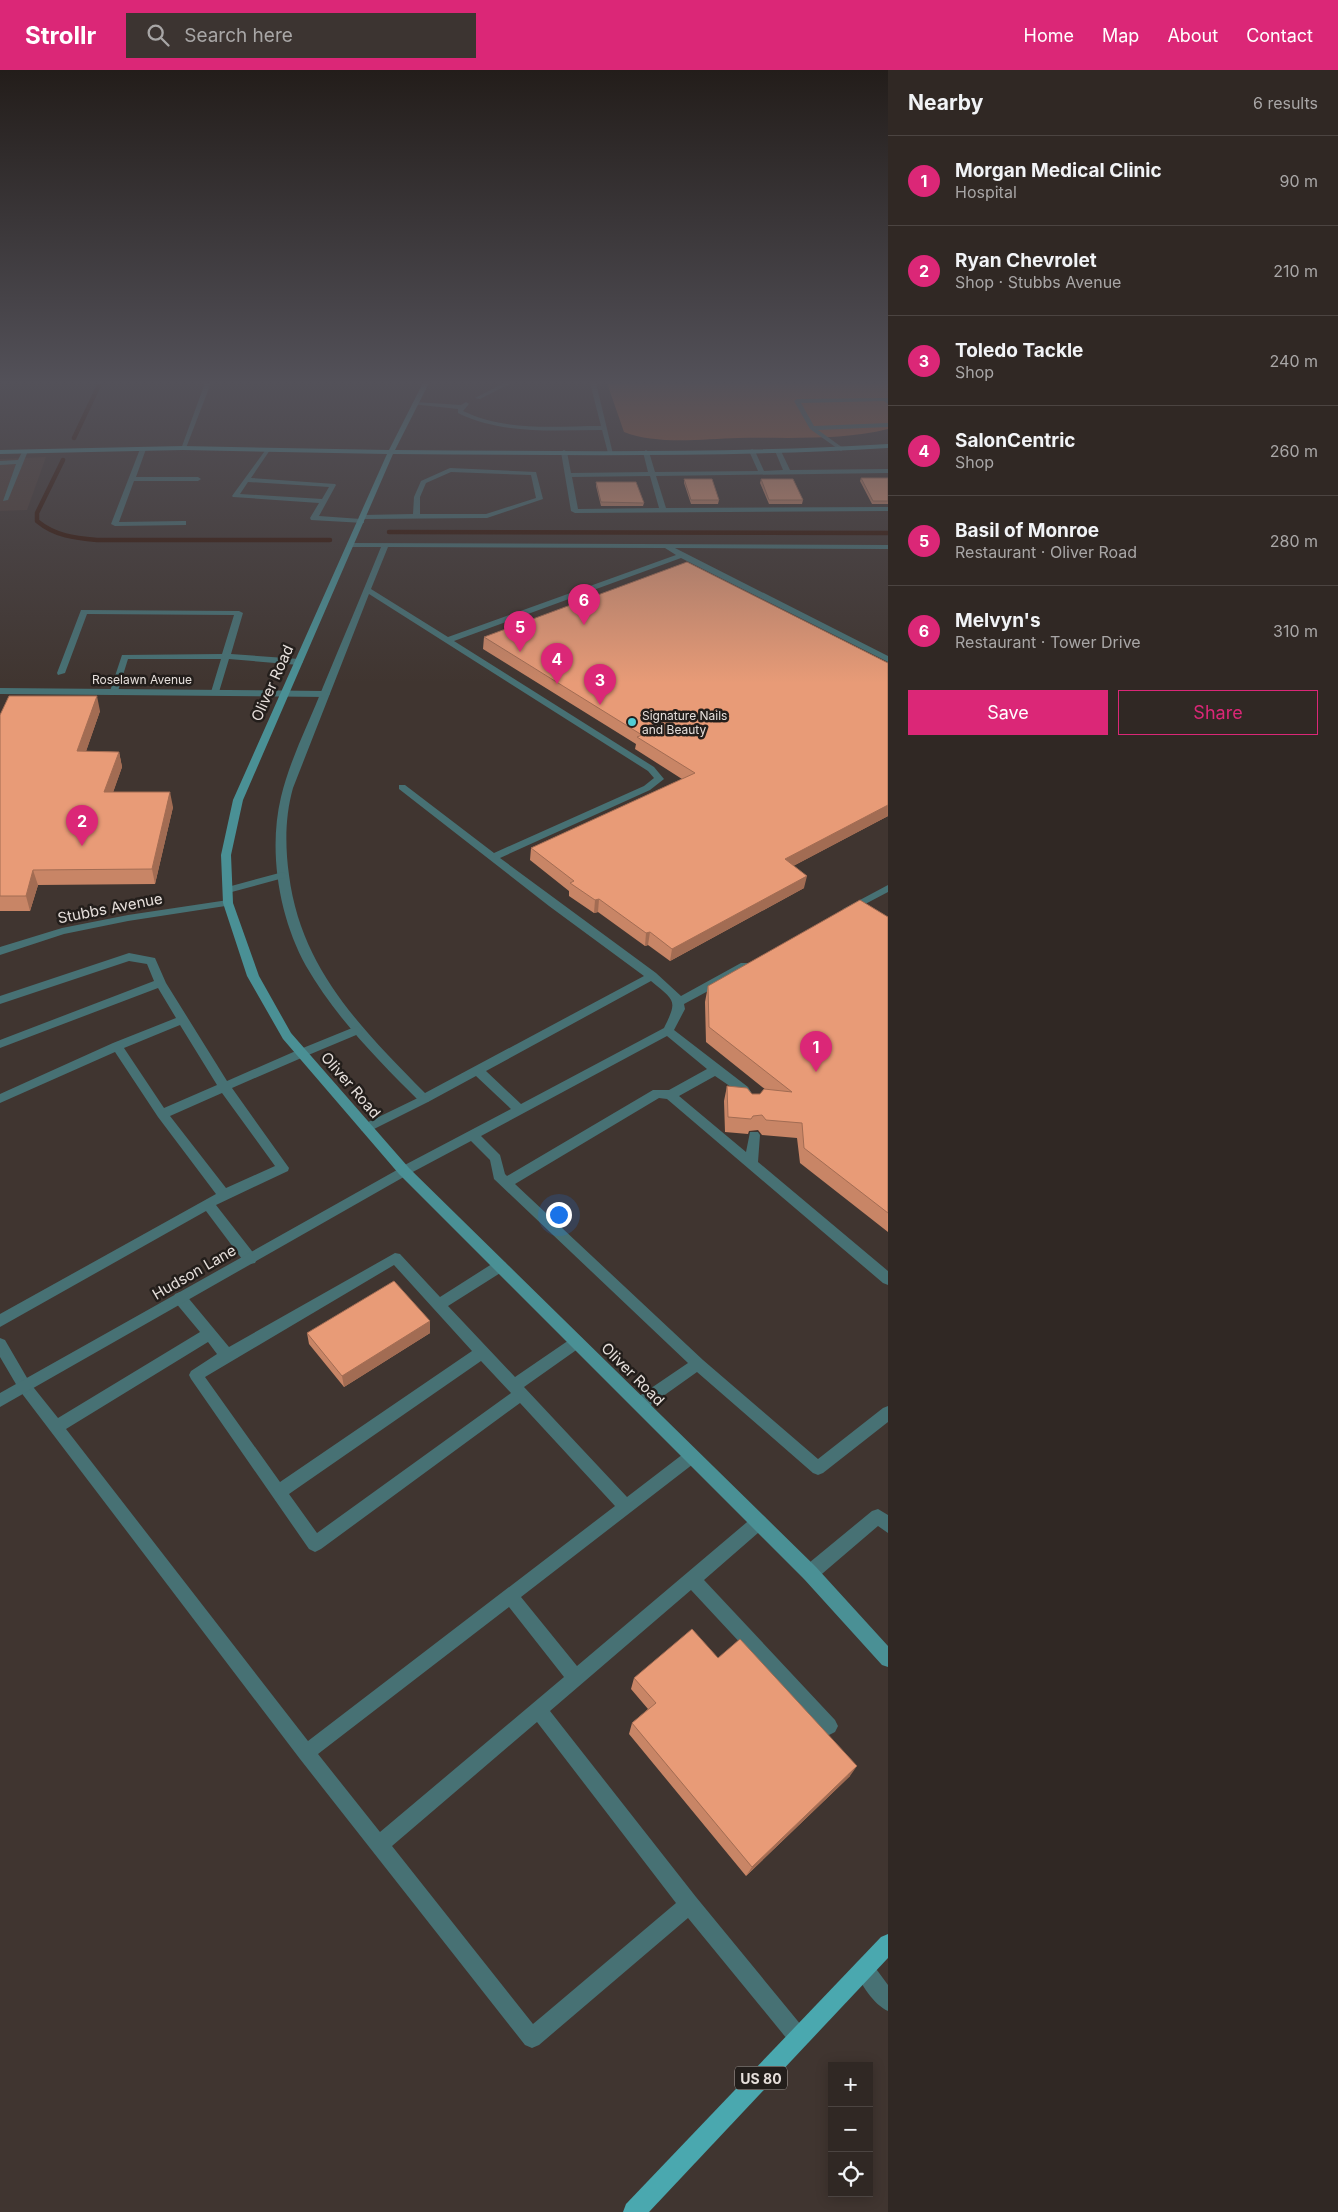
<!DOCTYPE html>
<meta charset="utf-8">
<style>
:root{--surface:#302824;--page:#3c3431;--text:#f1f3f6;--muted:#a8a6a6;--line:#4b4441;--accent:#db2777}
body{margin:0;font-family:Inter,sans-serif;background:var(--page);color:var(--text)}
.controls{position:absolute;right:15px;bottom:15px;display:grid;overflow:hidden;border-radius:0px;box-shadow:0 2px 12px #0003}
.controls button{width:45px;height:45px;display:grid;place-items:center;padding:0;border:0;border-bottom:1px solid var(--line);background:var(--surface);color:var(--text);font:25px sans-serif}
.you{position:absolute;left:558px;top:1144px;width:18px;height:18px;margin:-12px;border:4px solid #fff;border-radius:50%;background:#1a73e8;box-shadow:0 0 0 8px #1a73e833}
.badge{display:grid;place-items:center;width:32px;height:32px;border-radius:50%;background:var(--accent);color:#fff;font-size:16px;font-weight:700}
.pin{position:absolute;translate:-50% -41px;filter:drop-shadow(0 1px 2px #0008)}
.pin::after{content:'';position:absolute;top:26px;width:18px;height:15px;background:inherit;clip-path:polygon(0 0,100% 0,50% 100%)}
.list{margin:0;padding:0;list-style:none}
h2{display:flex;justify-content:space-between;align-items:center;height:65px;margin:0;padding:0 20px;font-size:21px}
h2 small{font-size:16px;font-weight:400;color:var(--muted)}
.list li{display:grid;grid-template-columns:32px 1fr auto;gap:15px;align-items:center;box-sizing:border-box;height:90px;padding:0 20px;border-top:1px solid var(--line)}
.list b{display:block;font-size:19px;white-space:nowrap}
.list p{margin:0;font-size:16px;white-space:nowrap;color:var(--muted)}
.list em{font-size:16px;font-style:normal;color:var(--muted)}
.actions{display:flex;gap:10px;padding:15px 20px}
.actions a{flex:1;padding:11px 0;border:1px solid var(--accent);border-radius:0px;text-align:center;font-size:18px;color:var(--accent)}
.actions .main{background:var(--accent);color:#fff}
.icon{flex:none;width:28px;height:28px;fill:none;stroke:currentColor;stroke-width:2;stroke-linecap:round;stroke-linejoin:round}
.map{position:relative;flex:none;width:888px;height:2142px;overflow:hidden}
header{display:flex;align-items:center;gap:30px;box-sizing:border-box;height:70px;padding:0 25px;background:var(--accent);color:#fff}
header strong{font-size:24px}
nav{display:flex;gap:28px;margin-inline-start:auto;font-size:18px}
.search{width:350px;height:45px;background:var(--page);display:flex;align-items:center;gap:12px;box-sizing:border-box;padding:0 18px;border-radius:0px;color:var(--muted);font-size:19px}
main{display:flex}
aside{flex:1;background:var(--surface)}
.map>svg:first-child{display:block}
</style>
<header>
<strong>Strollr</strong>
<div class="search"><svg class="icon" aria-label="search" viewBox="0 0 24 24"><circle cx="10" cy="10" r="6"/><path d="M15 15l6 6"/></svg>Search here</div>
<nav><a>Home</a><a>Map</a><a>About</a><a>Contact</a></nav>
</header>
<main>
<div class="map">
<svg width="888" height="2142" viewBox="0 0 888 2142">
<rect width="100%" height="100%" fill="#403530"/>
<!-- built -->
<path fill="#4e3d35" d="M46 387 27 440 0 441V389Z"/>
<!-- forest -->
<path fill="#a45d3b" d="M607 313H888V359C840 371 787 367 738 368 703 369 656 375 624 362Z"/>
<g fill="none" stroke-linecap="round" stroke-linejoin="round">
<!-- stream -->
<path stroke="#331101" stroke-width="4.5" d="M74 368 100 313
M63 390 37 443V451C55 466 75 468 97 470H330
M389 462 888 463"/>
<!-- lane -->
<path fill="#477174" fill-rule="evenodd" d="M504 313H511L480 329 475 328Z
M590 313H596L613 384 608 383 602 360C553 360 503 365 458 343V339L412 334 415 332 461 335 466 332 469 334 463 341C507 362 554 356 601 356Z
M888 328V334L884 331 801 333 814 356 888 353V357L818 360 843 378 844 379 841 381 810 359 794 331 797 329Z
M143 377 146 379 136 407H198L201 409 198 411H134L119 452 183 451H186V455L115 456 111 454 140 379Z
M267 378 270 380 251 408 335 414 336 415 319 446 361 449H364V453L311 450 310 448 319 433 233 427 232 426ZM248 412 329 417 322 429 240 424Z
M752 379 755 381 764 401 783 400 775 381 778 379 781 381 790 400 888 399V403L656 406 666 438 888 437V441L575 443 571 441 561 382 564 380 567 382 571 403 648 402 643 382 646 380 649 382 655 402 758 401 749 381ZM650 406 659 438 578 439 572 407Z
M23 380 28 381 8 430 3 431 16 394 0 395V391L18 390Z
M450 398 536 402 543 429 487 448 363 449 359 447 363 445 413 444 414 427 421 411ZM451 402 531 405 536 428 486 444H420V427L426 413Z
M348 473 888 475V479L675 478 888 586V592L681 488 454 571 654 697 664 709 650 720 500 788 656 903 681 926 741 893H749L750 896 749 899 684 934 685 939 674 960 748 1017 755 1029 753 1032H745L740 1023 715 1006 679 1026 746 1082 750 1062H758L760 1065 758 1092 888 1201V1215L883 1213 667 1029 659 1028 515 1114 703 1290 818 1389 883 1338 888 1336V1352L823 1403 818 1405 813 1403 697 1302 645 1339 640 1340 635 1339 633 1334 635 1329 688 1293 494 1109 490 1090 471 1071 409 1104H399L398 1101 399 1098 511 1039 476 1006 428 1032H420C378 990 336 948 306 896 279 847 268 781 281 727 290 689 309 653 323 617 342 571 362 524 381 477H351L347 475ZM388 477 665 478 676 485 448 567 371 519ZM369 524 648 701 654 708 644 716 494 783 405 715H399V719L549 836 644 906 425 1023C361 958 301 899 289 805 285 776 285 746 293 718ZM651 911C675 931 678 930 664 958L521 1034 486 1001ZM667 966 707 999 669 1020H653L507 1106 505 1104 500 1085 481 1066Z
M81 540 239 541 243 543 231 584 299 589 303 592 299 595 229 589 219 622 215 625 211 622 221 589H128L118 621 114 624 110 621 122 585 222 584 234 545 87 544 65 603 58 605 57 603Z
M888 815V822L852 841H844L843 839Z
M129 883 155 888 166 913 227 1011 298 980H306L308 983 306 986 232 1018 289 1098 288 1101 216 1135 255 1185 257 1189 255 1193 250 1194 245 1193 206 1141 0 1257V1244L216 1124 158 1047 115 982 0 1033V1024L113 973 176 948 158 918 0 978V970L154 911 147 894 129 891 0 934V926ZM180 955 217 1015 164 1038 124 978ZM222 1023 275 1096 226 1118 170 1046Z
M395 1183 400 1184 440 1227 495 1192 500 1191 505 1192 507 1196 505 1200 448 1236 515 1307 572 1268 577 1266 582 1268 584 1272 582 1276 524 1317 627 1427 687 1381 692 1379 697 1381 700 1386 697 1391 521 1527 577 1596 753 1447 759 1445 765 1447 767 1452 765 1457 704 1510 835 1650 838 1656 835 1662 829 1665 823 1662 691 1520 550 1641 696 1827 806 1961 809 1968 806 1975 799 1978 792 1975 688 1848 539 1975 532 1978 525 1975 300 1689 20 1321 0 1287V1268L5 1270 30 1313 58 1348 200 1262 175 1232 173 1228 175 1224 180 1222 185 1224 229 1277ZM394 1195 472 1281 280 1412 205 1307ZM208 1272 217 1284 191 1301 189 1305 191 1309 309 1479 315 1482 321 1479 520 1333 615 1436 308 1671 66 1359ZM481 1291 511 1323 317 1463 289 1424ZM509 1537 564 1607 380 1762 318 1684ZM537 1652 676 1833 533 1954 392 1776Z
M878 1439 888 1445V1463L878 1456 816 1509 810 1511 804 1509 802 1503 804 1497 872 1441Z"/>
<!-- street -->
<path fill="#477174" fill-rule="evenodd" d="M205 313H211L186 378 181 379Z
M0 618 326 621 330 624 326 627 0 624Z
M283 802 288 805 287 807 228 823 223 820 224 818Z
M228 830 233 833 232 835 128 851 64 864 0 885V877L62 858 128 845Z
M357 956 363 960 361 963 306 986 302 987 296 983 298 980Z
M424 1025 428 1026 430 1029 428 1032 370 1061H362L360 1058 362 1055Z
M404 1096 409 1098 410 1101 409 1104 0 1337V1323Z
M864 1889 871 1892 888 1915V1941C874 1935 860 1913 854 1899L857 1892Z"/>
<!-- secondary -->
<path fill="#4a9095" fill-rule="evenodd" d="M423 313H429L395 380C559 381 724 384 888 374V378C723 388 558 385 393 384L243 730 231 785 233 833 259 906 291 963 409 1098 816 1497 888 1576V1597L882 1595 804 1509 399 1104 283 969 247 906 223 833 221 785 233 730 387 384 183 380 0 384V380L183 376 389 380Z"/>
<!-- primary -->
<path fill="#4aa8af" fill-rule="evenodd" d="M888 1864V1888L649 2142H623L626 2134 881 1867Z"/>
</g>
<!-- wall -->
<path fill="#c88566" d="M861 408H888V434H872L860 411Z
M684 409 719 430 718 434H691L684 413Z
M761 409 803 430 802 434H769L760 413Z
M596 412 644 433 643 436H601L596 416Z
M484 567 888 593V746L793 796 804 818 670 891 648 875 645 876 598 842 594 843 569 826V821L530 790 531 778 682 709 635 679 636 674 483 579Z
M100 641 86 681 119 682 122 697 113 722 173 737 155 814 38 815 30 841H0V645Z
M888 847V1162L800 1093 797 1068 762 1065 758 1060 749 1061 748 1064 725 1062 724 1031 727 1016 752 1024H760L766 1020 706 972 705 932 708 916Z
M430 1251V1263L344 1317 309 1274 307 1263Z
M718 1588 850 1706 746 1806 629 1664 632 1653 648 1639 631 1619 634 1608Z"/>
<!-- shaded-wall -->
<path fill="#a26c53" d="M97 626 100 641 81 696 77 681Z
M119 682 122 697 108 737 104 722Z
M170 722 173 737 155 814 152 799Z
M888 735V746L782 802 785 789Z
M33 800 38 815 30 841 26 826Z
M807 806 804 818 670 891 672 879Z
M599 829 598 842 594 843 595 830Z
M650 862 648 875 645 876 646 863Z
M430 1251V1263L344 1317 342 1306Z
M857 1696 850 1706 746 1806 752 1797Z"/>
<!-- building -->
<path fill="#e89b77" stroke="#a26c53" d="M861 408H888V431H873Z
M684 409H712L719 430H691Z
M761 409H793L803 430H769Z
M596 412H636L644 433 601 432Z
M687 492 888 593V735L785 789 807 806 672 879 650 862 646 863 599 829 595 830 570 813 574 811 531 778 695 703 637 667 642 665 484 567Z
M9 626H97L77 681 119 682 104 722H170L152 799 33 800 26 826H0V645Z
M860 830 888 847V1143L804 1078 802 1053 766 1050 762 1045 753 1046 751 1049 728 1047 727 1016 747 1018 752 1024H760L764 1019 792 1022 709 957 708 916Z
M394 1211 430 1251 342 1306 307 1263Z
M692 1559 718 1588 740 1569 857 1696 752 1797 632 1653 656 1633 634 1608Z"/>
<!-- sky -->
<linearGradient id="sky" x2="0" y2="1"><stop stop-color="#231d1a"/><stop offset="0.51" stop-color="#535159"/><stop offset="1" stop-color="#535159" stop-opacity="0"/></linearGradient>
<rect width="888" height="613" fill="url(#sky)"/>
<!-- markers -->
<circle fill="#51ccd4" stroke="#231e1b" stroke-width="2" cx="632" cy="652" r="5"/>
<g text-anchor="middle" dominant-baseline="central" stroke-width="5" stroke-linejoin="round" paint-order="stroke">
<!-- far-street labels -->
<g font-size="12" fill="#e6dfdb" stroke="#231e1b">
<text x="142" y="609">Roselawn Avenue</text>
</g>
<!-- far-poi labels -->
<g font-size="12" fill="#e6dfdb" stroke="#231e1b" text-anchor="start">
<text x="642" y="645">Signature Nails<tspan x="642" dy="14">and Beauty</tspan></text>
</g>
<!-- shield labels -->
<rect fill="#231e1b" stroke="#aca5a1" stroke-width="1" x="735" y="1996.5" width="52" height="23" rx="4"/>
<g font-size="14" font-weight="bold" fill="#e6dfdb">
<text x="761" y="2008">US 80</text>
</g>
<!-- street labels -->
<g font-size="15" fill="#e6dfdb" stroke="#231e1b">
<text transform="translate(272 613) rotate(-66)">Oliver Road</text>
<text transform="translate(110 838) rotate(-11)">Stubbs Avenue</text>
<text transform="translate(351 1015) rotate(49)">Oliver Road</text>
<text transform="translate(194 1202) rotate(-30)">Hudson Lane</text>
<text transform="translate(633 1304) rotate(45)">Oliver Road</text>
</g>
</g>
</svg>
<div class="controls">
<button>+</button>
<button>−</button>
<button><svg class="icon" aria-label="locate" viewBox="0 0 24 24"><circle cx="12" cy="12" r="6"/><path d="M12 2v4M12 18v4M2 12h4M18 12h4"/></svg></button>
</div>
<div class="you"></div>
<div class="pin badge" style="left:816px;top:1002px">1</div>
<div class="pin badge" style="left:82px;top:776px">2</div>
<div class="pin badge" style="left:600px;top:635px">3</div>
<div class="pin badge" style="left:557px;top:614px">4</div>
<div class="pin badge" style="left:520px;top:582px">5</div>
<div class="pin badge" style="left:584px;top:555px">6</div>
</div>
<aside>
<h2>Nearby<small>6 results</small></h2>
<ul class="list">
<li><span class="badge">1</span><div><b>Morgan Medical Clinic</b><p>Hospital</p></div><em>90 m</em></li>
<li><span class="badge">2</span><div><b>Ryan Chevrolet</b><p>Shop · Stubbs Avenue</p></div><em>210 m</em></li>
<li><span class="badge">3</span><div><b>Toledo Tackle</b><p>Shop</p></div><em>240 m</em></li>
<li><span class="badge">4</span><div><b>SalonCentric</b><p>Shop</p></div><em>260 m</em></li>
<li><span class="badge">5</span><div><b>Basil of Monroe</b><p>Restaurant · Oliver Road</p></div><em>280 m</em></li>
<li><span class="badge">6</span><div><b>Melvyn's</b><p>Restaurant · Tower Drive</p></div><em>310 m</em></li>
</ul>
<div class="actions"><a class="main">Save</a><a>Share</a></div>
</aside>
</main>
